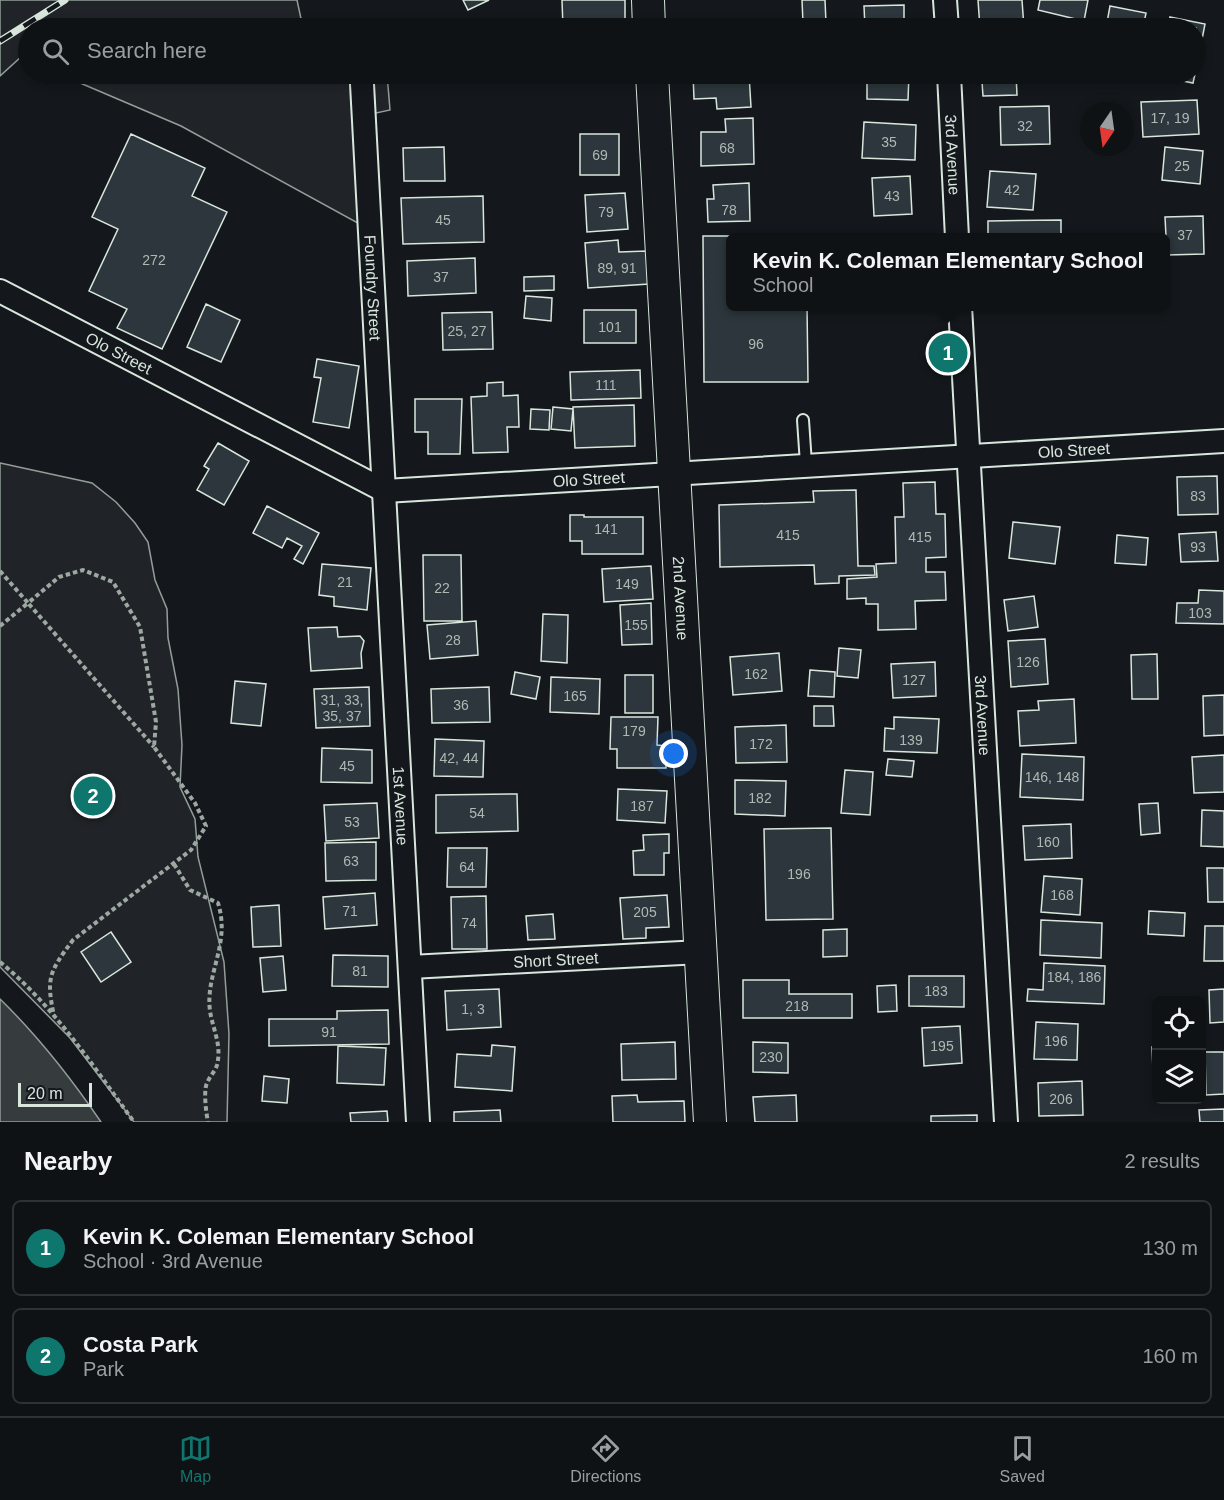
<!DOCTYPE html>
<meta charset="utf-8">
<style>
:root{--surface:#0f1215;--page:#181b1e;--text:#f1f3f6;--muted:#9b9ea0;--line:#2f3234;--accent:#0f766e}
body{margin:0;font-family:Arial,sans-serif;background:var(--page);color:var(--text)}
.controls{position:absolute;right:18px;bottom:18px;display:grid;overflow:hidden;border-radius:9px;box-shadow:0 3px 9px #0003}
.controls button{width:54px;height:54px;display:grid;place-items:center;padding:0;border:0;border-bottom:2px solid var(--line);background:var(--surface);color:var(--text);font:30px sans-serif}
.compass{position:absolute;left:1080px;top:102px;width:54px;height:54px;border-radius:50%;background:var(--surface);box-shadow:0 3px 9px #0003;rotate:193deg}
.scale{position:absolute;left:18px;bottom:15px;width:74px;box-sizing:border-box;padding-left:6px;border:3px solid #d8e6dc;border-top:0;font-size:16px;line-height:21px;white-space:nowrap;color:#d8e6dc;-webkit-text-stroke:4px #14181c;paint-order:stroke}
.you{position:absolute;left:674px;top:754px;width:21px;height:21px;margin:-15px;border:4px solid #fff;border-radius:50%;background:#1a73e8;box-shadow:0 0 0 9px #1a73e833}
.badge{display:grid;place-items:center;width:39px;height:39px;border-radius:50%;background:var(--accent);color:#fff;font-size:20px;font-weight:700}
.pin{position:absolute;translate:-50% -50%;border:3px solid #fff;box-shadow:0 2px 6px #0006}
.popup{position:absolute;left:726px;top:233px;width:444px;height:78px;box-sizing:border-box;display:grid;place-content:center;border-radius:9px;background:var(--surface);filter:drop-shadow(0 2px 4px #0005);font-size:20px;white-space:nowrap;color:var(--muted)}
.popup b{font-size:22px;color:var(--text)}
.popup::after{content:'';position:absolute;left:50%;top:100%;margin-left:-12px;border:12px solid transparent;border-top-color:var(--surface)}
.list{margin:0;padding:0;list-style:none}
h2{display:flex;justify-content:space-between;align-items:center;height:78px;margin:0;padding:0 24px;font-size:26px}
h2 small{font-size:20px;font-weight:400;color:var(--muted)}
.list li{display:grid;grid-template-columns:39px 1fr auto;gap:18px;align-items:center;box-sizing:border-box;height:96px;margin:0 12px 12px;padding:0 12px;border:2px solid var(--line);border-radius:9px}
.list b{display:block;font-size:22px;white-space:nowrap}
.list p{margin:0;font-size:20px;white-space:nowrap;color:var(--muted)}
.list em{font-size:20px;font-style:normal;color:var(--muted)}
.icon{flex:none;width:33px;height:33px;fill:none;stroke:currentColor;stroke-width:2;stroke-linecap:round;stroke-linejoin:round}
.map{position:relative;flex:none;width:1224px;height:1122px;overflow:hidden}
.search{position:absolute;background:var(--surface);box-shadow:0 3px 9px #0003;left:18px;right:18px;top:18px;height:66px;display:flex;align-items:center;gap:15px;box-sizing:border-box;padding:0 21px;border-radius:33px;color:var(--muted);font-size:22px}
.sheet{height:294px;background:var(--surface)}
nav{display:flex;justify-content:space-around;align-items:center;box-sizing:border-box;height:84px;border-top:2px solid var(--line);background:var(--surface);font-size:16px;color:var(--muted)}
nav a{display:grid;justify-items:center;gap:3px}
nav .on{color:var(--accent)}
.map>svg:first-child{display:block}
</style>
<div class="map">
<svg width="1224" height="1122" viewBox="0 0 1224 1122">
<rect width="100%" height="100%" fill="#14181c"/>
<!-- green -->
<path fill="#202428" stroke="#939e99" stroke-width="1.5" d="M0 0H297L303 28H28V60L21 57 0 76Z
M59 74H387L390 110 362 116 365 227 181 126Z
M0 463 92 483 116 502 135 523 148 542 155 580 167 609 168 638 178 689 182 745 180 787 195 819 198 857 224 962 229 1034 227 1122H134L70 1038 0 967Z"/>
<!-- water -->
<path fill="#363b3e" stroke="#939e99" stroke-width="1.5" d="M0 999C38 1036 71 1078 101 1122H0Z"/>
<!-- building -->
<path fill="#2c363c" stroke="#d8e6dc" stroke-width="1.5" d="M463 0H489L468 10Z
M562 0H625V28H563Z
M802 0H825L826 23H803Z
M978 0H1022L1024 28H980Z
M1040 0H1088L1084 21 1038 10Z
M904 5V28H865L864 6Z
M1110 6 1146 13 1143 28H1106Z
M1170 17 1205 24 1196 70V28H1168Z
M720 24V28H688V25Z
M772 25 797 26V28H772Z
M693 74H749L751 107 717 109 716 98 694 99Z
M867 74H909L908 100 867 99Z
M975 74H1016L1017 95 983 96 982 82H975Z
M1159 74H1195L1193 83 1158 76Z
M1197 100 1199 134 1143 137 1141 102Z
M1049 106 1050 144 1001 145 1000 107Z
M753 118 754 164 701 166V132H726L725 119Z
M864 122 916 125 915 160 862 158Z
M131 134 205 168 192 196 227 212 162 349 117 328 127 309 89 291 118 229 92 217Z
M580 134H619V175H580Z
M444 147 445 181H404L403 148Z
M1165 147 1203 151 1200 184 1162 180Z
M990 171 1036 174 1033 210 987 207Z
M910 176 912 214 874 216 872 178Z
M749 183 750 221 708 222 707 199H714L713 185Z
M625 193 628 229 587 232 585 195Z
M483 196 484 242 403 244 401 198Z
M1203 216 1204 254 1167 255 1165 217Z
M1061 220V238H988V221Z
M703 236H806L730 238V306H807L808 382H704Z
M618 240 619 252 647 251 649 284 588 288 585 243Z
M475 258 476 293 408 296 407 261Z
M554 276V290L524 291V277Z
M526 296 552 298 551 321 524 318Z
M206 304 240 320 221 362 187 347Z
M584 310H636V343H584Z
M492 312 493 349 443 350 442 313Z
M317 359 359 366 349 428 313 422 321 378 314 377Z
M640 370 641 398 571 400 570 372Z
M503 382V396L518 395 519 427H507L508 452 473 453 471 397 487 396V383Z
M415 399H462L460 454H428V432H415Z
M634 405 635 446 575 448 573 407Z
M553 407 573 409 571 431 551 429Z
M531 409 550 410 549 430 530 429Z
M218 443 249 461 224 505 197 490 209 469 204 466Z
M1217 476 1218 514 1178 515 1177 477Z
M935 482 936 514H945L946 557 926 558V572H945L946 600 915 601 916 629 878 630V604H866V598L847 599V579L877 577 876 564 896 563 895 517H904L903 483Z
M856 490 858 566H874L875 575 839 576V583L815 584 814 565 720 567 719 505 814 502 813 491Z
M267 506 319 533 303 564 294 559 302 546 287 538 282 548 253 533Z
M570 515H584V517H643V554H582V541H570Z
M1013 522 1060 527 1055 564 1009 558Z
M1216 532 1218 561 1181 562 1179 534Z
M1117 535 1148 538 1146 565 1115 563Z
M423 555H461L462 621H424Z
M322 564 371 568 367 610 334 606V597L319 595Z
M651 566 653 599 604 602 602 569Z
M1199 590 1224 591V624L1176 623 1177 603H1198Z
M1034 596 1038 627 1008 631 1004 600Z
M651 603 652 644 622 645 620 605Z
M543 614 568 615 567 663 541 661Z
M476 621 478 655 430 659 427 625Z
M337 627 338 637 360 636 364 641 361 653 362 668 311 671 308 628Z
M1045 639 1048 684 1011 687 1008 641Z
M839 648 861 650 858 678 837 676Z
M779 653 782 691 733 695 730 657Z
M1157 654 1158 699H1132L1131 655Z
M935 662 936 696 893 698 891 664Z
M810 670 835 672 834 697 808 696Z
M515 672 540 677 536 699 511 694Z
M625 675H653V713H625Z
M551 677 600 679 599 714 550 712Z
M235 681 266 684 261 726 231 723Z
M369 687 370 726 316 728 314 689Z
M489 687 490 722 432 723 431 689Z
M1224 695V735L1204 736 1203 696Z
M1074 699 1076 743 1020 746 1018 711 1039 710 1038 701Z
M814 706H833L834 726H814Z
M611 717H658L657 745 666 746V768H617V749H610Z
M894 717 939 719 937 753 884 751 885 728 894 729Z
M786 725 787 762 736 763 735 727Z
M435 739 484 741 483 777 434 776Z
M322 748 372 750V783L321 782Z
M1022 754 1084 757 1083 800 1020 797Z
M1224 755V792L1194 793 1192 757Z
M888 759 914 761 912 777 886 775Z
M845 770 873 772 870 815 841 813Z
M735 780 786 781 785 816 735 814Z
M618 789 667 791 665 823 617 820Z
M517 794 518 831 436 833V795Z
M377 803 379 838 326 841 324 805Z
M1158 803 1160 833 1141 835 1139 804Z
M1202 810 1224 811V847L1201 846Z
M1071 824 1072 858 1025 860 1023 826Z
M831 828 833 919 766 920 764 829Z
M669 834V853H664V875H634L633 851 644 850 643 835Z
M376 842V880L326 881 325 843Z
M448 848H487L486 887H447Z
M1207 868H1224V902H1208Z
M1044 876 1082 879 1080 915 1041 912Z
M375 893 377 925 325 929 323 897Z
M667 895 669 927 646 928V938L623 939 620 898Z
M486 896 487 949H452L451 897Z
M279 905 281 946 253 947 251 907Z
M1149 911 1185 913 1184 936 1148 934Z
M553 914 555 939 528 940 526 916Z
M1041 920 1102 923 1101 958 1040 955Z
M1205 926H1224V961H1204Z
M847 929V956L823 957V930Z
M111 932 131 962 101 982 81 952Z
M333 955 388 956V987L332 986Z
M283 956 286 990 263 992 260 958Z
M1044 963 1105 966 1104 1004 1027 1001 1028 989 1043 990Z
M909 976H964V1007L909 1006Z
M743 980H789V994H852V1018H743Z
M896 985 897 1011 878 1012 877 986Z
M499 989 501 1027 447 1030 445 991Z
M1224 989V1022L1210 1023 1209 990Z
M388 1010 389 1044 269 1046V1019H337V1011Z
M1036 1022 1078 1024 1077 1060 1034 1059Z
M960 1026 962 1063 924 1066 922 1028Z
M675 1042 676 1079 622 1080 621 1044Z
M753 1042 788 1043V1073L753 1072Z
M492 1045 515 1047 512 1091 455 1087 457 1054 491 1056Z
M338 1046 386 1048 384 1085 337 1083Z
M1152 1047H1156V1070H1153Z
M1205 1052H1224V1094L1206 1095Z
M264 1076 289 1079 287 1103 262 1101Z
M1082 1081 1083 1115 1039 1116 1038 1083Z
M637 1095 638 1102 684 1101 685 1122H613L612 1096Z
M796 1095 797 1122H755L753 1097Z
M1224 1109V1122H1200L1199 1110Z
M500 1110 501 1122H454V1112Z
M387 1111 388 1122H351L350 1113Z
M977 1115V1122H931V1116Z"/>
<g fill="none" stroke-linecap="round" stroke-linejoin="round">
<!-- lane casing -->
<g stroke="#d8e6dc" stroke-width="14">
<path id="lane" d="M803 420 806 464"/>
</g>
<!-- street casing -->
<g stroke="#d8e6dc" stroke-width="26">
<g id="street">
<path d="M945 0 947 28"/>
<path id="s1" d="M949 74 957 238"/>
<path id="s2" d="M362 84 418 1122"/>
<path id="s3" d="M0 291 385 491 1224 441"/>
<path id="s4" d="M960 306 1006 1122"/>
<path id="s5" d="M410 967 701 952"/>
</g>
</g>
<!-- secondary casing -->
<g stroke="#d8e6dc" stroke-width="34">
<g id="secondary">
<path d="M648 0 649 28"/>
<path id="s6" d="M652 74 710 1122"/>
</g>
</g>
<!-- path -->
<path stroke="#9da8a2" stroke-width="4" stroke-dasharray="4.5 3" stroke-linecap="butt" d="M0 571 28 603 59 577 83 570 113 582 140 627 156 722 154 747 195 803 206 826 191 850 73 940C49 972 46 978 54 1016
M0 626 28 603 154 747
M174 864 190 890 218 903C231 944 205 974 210 1011 213 1030 222 1045 217 1065 215 1072 208 1078 206 1086 204 1095 206 1112 208 1122
M0 962C54 1006 93 1066 134 1122"/>
<!-- lane -->
<use href="#lane" stroke="#14181c" stroke-width="10"/>
<!-- street -->
<use href="#street" stroke="#14181c" stroke-width="22"/>
<!-- secondary -->
<use href="#secondary" stroke="#14181c" stroke-width="32"/>
<!-- rail casing -->
<g stroke="#d8e6dc" stroke-width="7">
<path id="rail" d="M0 41 65 0"/>
</g>
<!-- rail -->
<use href="#rail" stroke="#14181c" stroke-width="4.5" stroke-dasharray="14" stroke-linecap="butt"/>
</g>
<g text-anchor="middle" dominant-baseline="central" stroke-width="4.5" stroke-linejoin="round" paint-order="stroke">
<!-- number labels -->
<g font-size="14" fill="#adbab4">
<text x="1170" y="118">17, 19</text>
<text x="1025" y="126">32</text>
<text x="889" y="142">35</text>
<text x="727" y="148">68</text>
<text x="600" y="155">69</text>
<text x="1182" y="166">25</text>
<text x="1012" y="190">42</text>
<text x="892" y="196">43</text>
<text x="729" y="210">78</text>
<text x="606" y="212">79</text>
<text x="443" y="220">45</text>
<text x="1185" y="235">37</text>
<text x="154" y="260">272</text>
<text x="617" y="268">89, 91</text>
<text x="441" y="277">37</text>
<text x="610" y="327">101</text>
<text x="467" y="331">25, 27</text>
<text x="756" y="344">96</text>
<text x="606" y="385">111</text>
<text x="1198" y="496">83</text>
<text x="606" y="529">141</text>
<text x="788" y="535">415</text>
<text x="920" y="537">415</text>
<text x="1198" y="547">93</text>
<text x="345" y="582">21</text>
<text x="627" y="584">149</text>
<text x="442" y="588">22</text>
<text x="1200" y="613">103</text>
<text x="636" y="625">155</text>
<text x="453" y="640">28</text>
<text x="1028" y="662">126</text>
<text x="756" y="674">162</text>
<text x="914" y="680">127</text>
<text x="575" y="696">165</text>
<text x="342" y="700">31, 33,<tspan x="342" dy="16">35, 37</tspan></text>
<text x="461" y="705">36</text>
<text x="634" y="731">179</text>
<text x="911" y="740">139</text>
<text x="761" y="744">172</text>
<text x="459" y="758">42, 44</text>
<text x="347" y="766">45</text>
<text x="1052" y="777">146, 148</text>
<text x="760" y="798">182</text>
<text x="642" y="806">187</text>
<text x="477" y="813">54</text>
<text x="352" y="822">53</text>
<text x="1048" y="842">160</text>
<text x="351" y="861">63</text>
<text x="467" y="867">64</text>
<text x="799" y="874">196</text>
<text x="1062" y="895">168</text>
<text x="350" y="911">71</text>
<text x="645" y="912">205</text>
<text x="469" y="923">74</text>
<text x="360" y="971">81</text>
<text x="1074" y="977">184, 186</text>
<text x="936" y="991">183</text>
<text x="797" y="1006">218</text>
<text x="473" y="1009">1, 3</text>
<text x="329" y="1032">91</text>
<text x="1056" y="1041">196</text>
<text x="942" y="1046">195</text>
<text x="771" y="1057">230</text>
<text x="1061" y="1099">206</text>
</g>
<!-- street labels -->
<g font-size="16" fill="#d8e6dc" stroke="#14181c">
<text stroke="none"><textPath href="#s1" startOffset="81">3rd Avenue</textPath></text>
<text stroke="none"><textPath href="#s2" startOffset="204">Foundry Street</textPath></text>
<text stroke="none"><textPath href="#s3" startOffset="134">Olo Street</textPath></text>
<text stroke="none"><textPath href="#s3" startOffset="1124">Olo Street</textPath></text>
<text stroke="none"><textPath href="#s3" startOffset="638">Olo Street</textPath></text>
<text stroke="none"><textPath href="#s6" startOffset="525">2nd Avenue</textPath></text>
<text stroke="none"><textPath href="#s4" startOffset="410">3rd Avenue</textPath></text>
<text stroke="none"><textPath href="#s2" startOffset="723">1st Avenue</textPath></text>
<text stroke="none"><textPath href="#s5" startOffset="146">Short Street</textPath></text>
</g>
</g>
</svg>
<div class="controls">
<button><svg class="icon" aria-label="locate" viewBox="0 0 24 24"><circle cx="12" cy="12" r="6"/><path d="M12 2v4M12 18v4M2 12h4M18 12h4"/></svg></button>
<button><svg class="icon" aria-label="layers" viewBox="0 0 24 24"><path d="M12 4l9 5-9 5-9-5zM3 14l9 5 9-5"/></svg></button>
</div>
<svg class="compass" viewBox="-18 -18 36 36"><path d="M0-13l5 13h-10z" fill="#e53935"/><path d="M0 13l5-13h-10z" fill="#9b9ea0"/></svg>
<div class="scale">20 m</div>
<div class="you"></div>
<div class="pin badge" style="left:948px;top:353px">1</div>
<div class="popup"><b>Kevin K. Coleman Elementary School</b>School</div>
<div class="pin badge" style="left:93px;top:796px">2</div>
<div class="search"><svg class="icon" aria-label="search" viewBox="0 0 24 24"><circle cx="10" cy="10" r="6"/><path d="M15 15l6 6"/></svg>Search here</div>
</div>
<section class="sheet">
<h2>Nearby<small>2 results</small></h2>
<ul class="list">
<li><span class="badge">1</span><div><b>Kevin K. Coleman Elementary School</b><p>School · 3rd Avenue</p></div><em>130 m</em></li>
<li><span class="badge">2</span><div><b>Costa Park</b><p>Park</p></div><em>160 m</em></li>
</ul>
</section>
<nav>
<a class="on"><svg class="icon" aria-label="map" viewBox="0 0 24 24"><path d="M3 6l6-2 6 2 6-2v14l-6 2-6-2-6 2zM9 4v14M15 6v14"/></svg>Map</a>
<a><svg class="icon" aria-label="directions" viewBox="0 0 24 24"><path d="M12 3l9 9-9 9-9-9zM9 14v-3h6M13 9l2 2-2 2"/></svg>Directions</a>
<a><svg class="icon" aria-label="saved" viewBox="0 0 24 24"><path d="M7 4h10v16l-5-4-5 4z"/></svg>Saved</a>
</nav>
